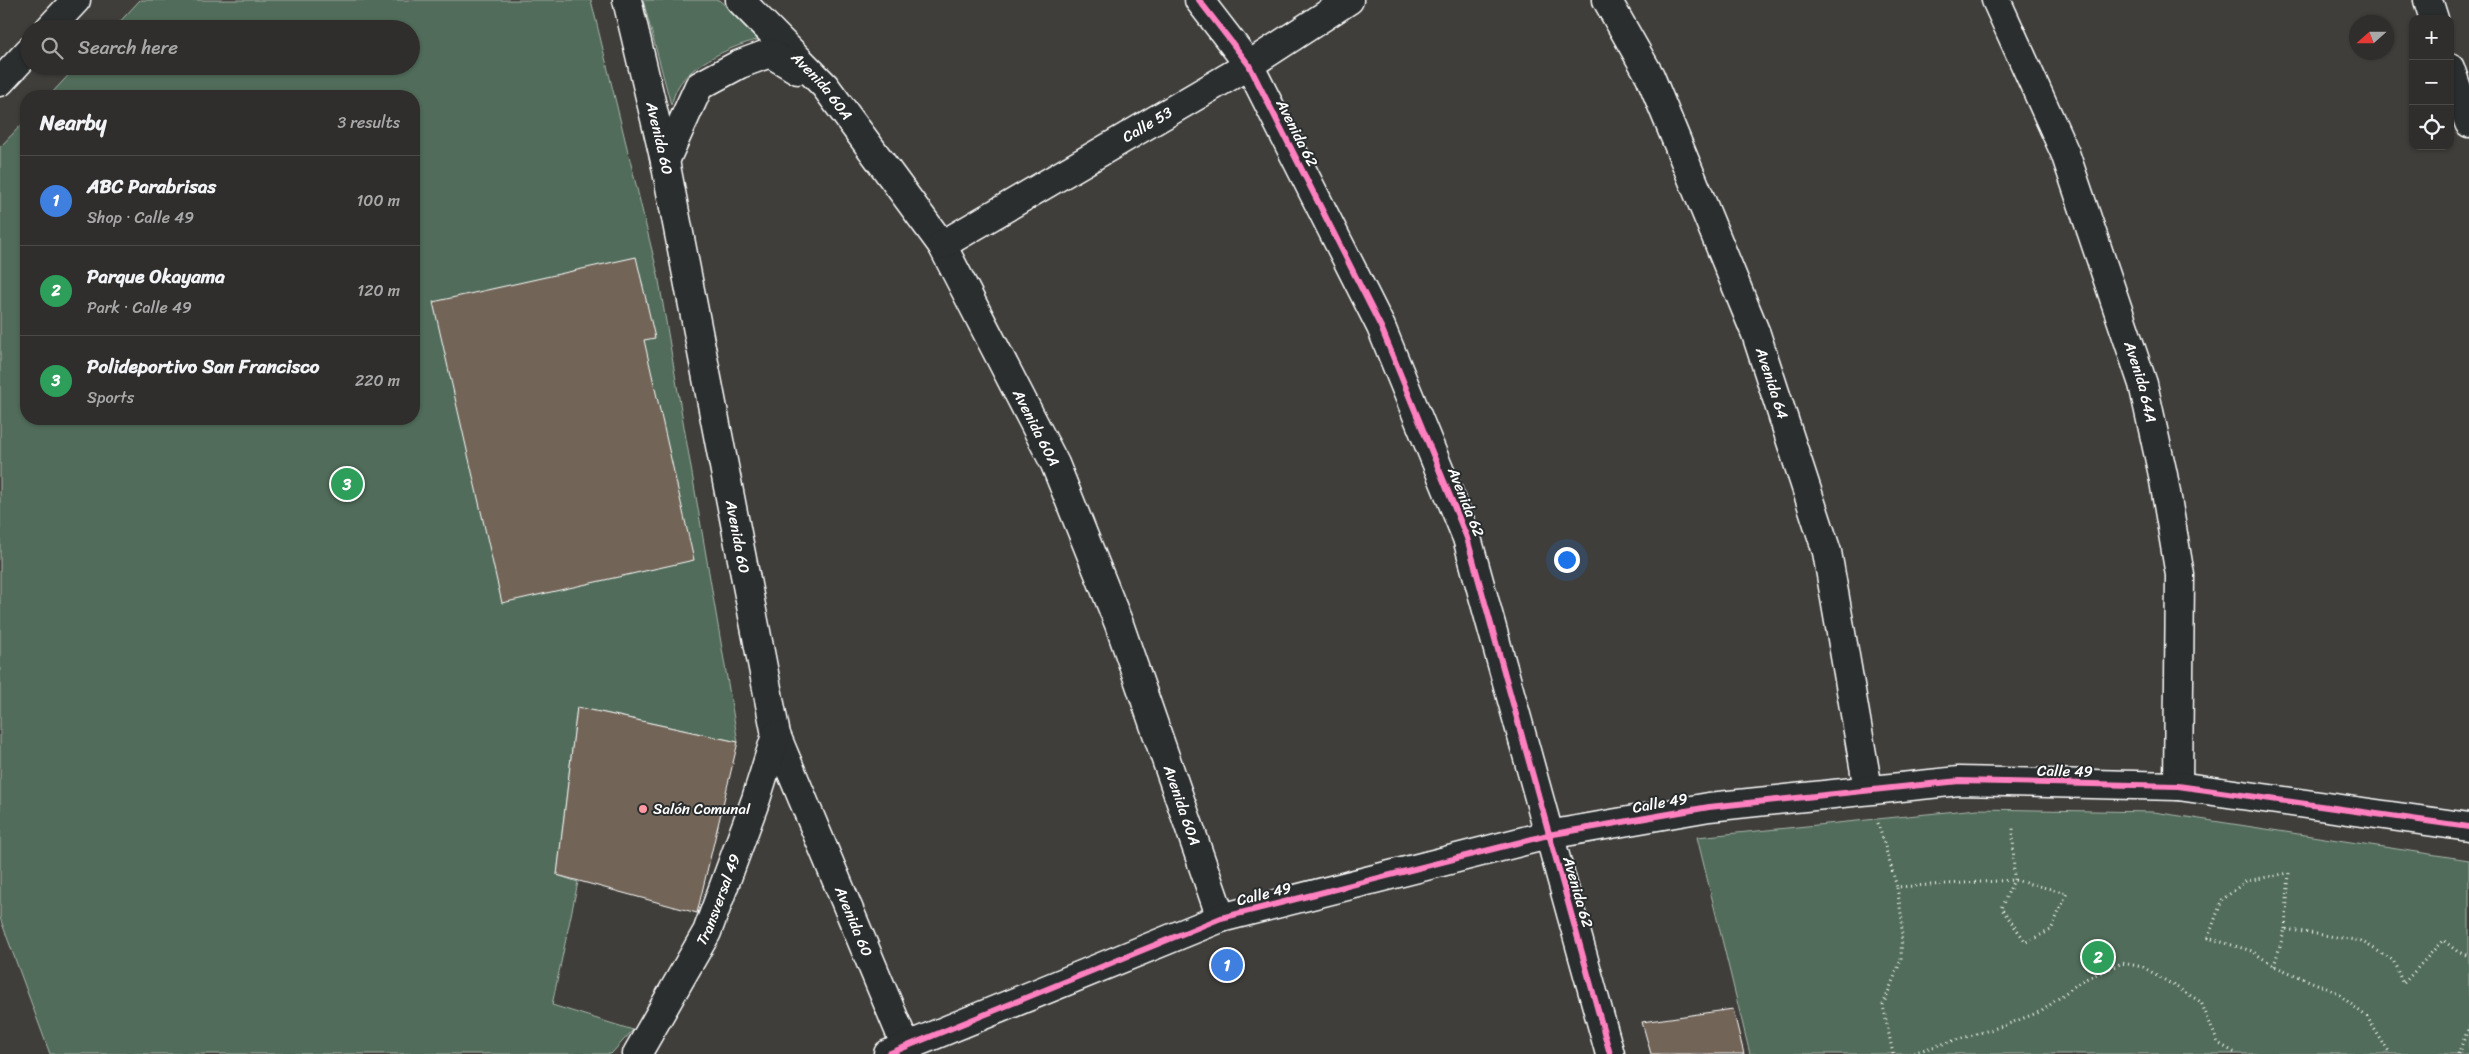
<!DOCTYPE html>
<meta charset="utf-8">
<style>
:root{--surface:#302e2c;--page:#383634;--text:#f1f3f6;--muted:#a8a8a9;--line:#4b4a48;--accent:#ff9aa2}
body{margin:0;font-family:Sriracha,sans-serif;background:var(--page);color:var(--text)}
.controls{position:absolute;right:15px;top:15px;display:grid;overflow:hidden;border-radius:10px;box-shadow:0 1px 4px #0004}
.controls button{width:45px;height:45px;display:grid;place-items:center;padding:0;border:0;border-bottom:1px solid var(--line);background:var(--surface);color:var(--text);font:25px sans-serif}
.compass{position:absolute;left:2349px;top:15px;width:45px;height:45px;border-radius:50%;background:var(--surface);box-shadow:0 1px 4px #0004;rotate:249deg}
.you{position:absolute;left:1566px;top:559px;width:18px;height:18px;margin:-12px;border:4px solid #fff;border-radius:50%;background:#1a73e8;box-shadow:0 0 0 8px #1a73e833}
.badge{display:grid;place-items:center;width:32px;height:32px;border-radius:50%;background:var(--accent);color:#fff;font-size:16px;font-weight:700}
.pin{position:absolute;translate:-50% -50%;border:2px solid #fff;box-shadow:0 1px 5px #0006}
.list{margin:0;padding:0;list-style:none}
h2{display:flex;justify-content:space-between;align-items:center;height:65px;margin:0;padding:0 20px;font-size:21px}
h2 small{font-size:16px;font-weight:400;color:var(--muted)}
.list li{display:grid;grid-template-columns:32px 1fr auto;gap:15px;align-items:center;box-sizing:border-box;height:90px;padding:0 20px;border-top:1px solid var(--line)}
.list b{display:block;font-size:19px;white-space:nowrap}
.list p{margin:0;font-size:16px;white-space:nowrap;color:var(--muted)}
.list em{font-size:16px;font-style:normal;color:var(--muted)}
.icon{flex:none;width:28px;height:28px;fill:none;stroke:currentColor;stroke-width:2;stroke-linecap:round;stroke-linejoin:round}
.map{position:relative;flex:none;width:2469px;height:1054px;overflow:hidden}
.search{position:absolute;background:var(--surface);box-shadow:0 1px 4px #0004;left:20px;top:20px;width:400px;height:55px;display:flex;align-items:center;gap:12px;box-sizing:border-box;padding:0 18px;border-radius:28px;color:var(--muted);font-size:19px}
.panel{position:absolute;background:var(--surface);box-shadow:0 1px 4px #0004;left:20px;top:90px;width:400px;height:335px;border-radius:20px}
.map>svg:first-child{display:block}
</style>
<div class="map">
<svg width="2469" height="1054" viewBox="0 0 2469 1054">
<rect width="100%" height="100%" fill="#403e3b"/>
<filter id="ink" filterUnits="userSpaceOnUse"><feTurbulence type="fractalNoise" baseFrequency=".02" numOctaves="2"/><feDisplacementMap in="SourceGraphic" scale="10" xChannelSelector="R" yChannelSelector="G"/><feConvolveMatrix kernelMatrix="1 2 1 2 8 2 1 2 1" color-interpolation-filters="sRGB"/></filter>
<g filter="url(#ink)">
<!-- green -->
<path fill="#516c5a" stroke="#a8b6ac" d="M140 0H591L658 275 738 742 577 707 557 875 578 882 552 1005 633 1030 611 1054H50L0 918V147L26 120V419H414V96H49L77 66H411V29H113Z
M643 0H719L761 39C736 44 690 64 678 87 675 92 673 99 671 105Z
M1977 809 2154 812 2469 860V1054H1750L1697 837Z"/>
<!-- building -->
<path fill="#726558" stroke="#fff" d="M636 257 655 338 644 340 694 560 502 603 433 302Z
M577 707 738 742 697 913 557 875Z
M1733 1009 1744 1054H1651L1642 1022Z"/>
<g fill="none" stroke-linecap="round" stroke-linejoin="round">
<!-- street casing -->
<g stroke="#fff" stroke-width="31">
<g id="street">
<path id="s1" d="M627 0 665 161 776 735 909 1054"/>
<path id="s2" d="M740 0 825 86 942 245 1055 464 1119 624 1221 918"/>
<path d="M1199 0 1249 65 1381 327 1467 538 1610 1054"/>
<path id="s3" d="M1607 0 1650 76 1756 334 1827 552 1868 789"/>
<path id="s4" d="M1996 0 2065 153 2143 384 2163 475 2180 575 2178 786"/>
<path d="M2428 0 2434 19"/>
<path d="M49 29 76 0"/>
<path d="M2450 68 2469 123"/>
<path d="M0 82 29 51"/>
<path d="M665 161 699 86 740 64 770 53 798 70"/>
<path id="s5" d="M942 245 1249 65 1349 0"/>
<path id="s6" d="M637 1054 707 932 756 799 776 735"/>
<path d="M888 1054 1221 918 1548 835 1709 807 1959 781 2178 786 2469 827"/>
</g>
</g>
<!-- path -->
<path stroke="#fff" stroke-width="3" stroke-dasharray="1 4" stroke-linecap="butt" d="M1878 823 1897 887
M2285 929 2289 873 2246 881 2222 900 2208 938 2252 951 2274 966 2336 992 2367 1017 2390 1054
M2274 966 2285 929 2361 941 2393 960 2403 984 2443 940 2458 952 2469 956
M1893 1054 1883 1005 1901 960 1902 920 1897 887 2014 880 2067 893 2051 930 2026 942 2001 908 2014 880 2013 826
M1909 1054 2003 1026 2042 1011 2081 981 2122 963 2143 967 2201 1002 2218 1043 2237 1054
M2458 1054 2469 1027"/>
<!-- street -->
<use href="#street" stroke="#2a2d2e" stroke-width="28"/>
<!-- cycleway casing -->
<g stroke="#2a2d2e" stroke-width="9">
<path id="cycleway" d="M1199 0 1249 65 1381 327 1467 538 1610 1054
M888 1054 1221 918 1548 835 1709 807 1959 781 2178 786 2469 827"/>
</g>
<!-- cycleway -->
<use href="#cycleway" stroke="#ff80c0" stroke-width="6"/>
</g>
</g>
<!-- markers -->
<circle fill="#ff9aa2" stroke="#2a2d2e" stroke-width="2" cx="643" cy="809" r="5"/>
<g text-anchor="middle" dominant-baseline="central" stroke-width="4" stroke-linejoin="round" paint-order="stroke">
<!-- street labels -->
<g font-size="15" fill="#fff" stroke="#2a2d2e">
<text stroke="none"><textPath href="#s2" startOffset="119">Avenida 60A</textPath></text>
<text stroke="none"><textPath href="#s5" startOffset="238">Calle 53</textPath></text>
<text transform="translate(1297 133) rotate(63)">Avenida 62</text>
<text stroke="none"><textPath href="#s1" startOffset="142">Avenida 60</textPath></text>
<text stroke="none"><textPath href="#s4" startOffset="409">Avenida 64A</textPath></text>
<text stroke="none"><textPath href="#s3" startOffset="418">Avenida 64</textPath></text>
<text stroke="none"><textPath href="#s2" startOffset="524">Avenida 60A</textPath></text>
<text transform="translate(1466 502) rotate(68)">Avenida 62</text>
<text stroke="none"><textPath href="#s1" startOffset="548">Avenida 60</textPath></text>
<text transform="translate(2065 771) rotate(1)">Calle 49</text>
<text transform="translate(1660 803) rotate(-10)">Calle 49</text>
<text stroke="none"><textPath href="#s2" startOffset="929">Avenida 60A</textPath></text>
<text transform="translate(1578 892) rotate(74)">Avenida 62</text>
<text transform="translate(1264 894) rotate(-14)">Calle 49</text>
<text stroke="none"><textPath href="#s6" startOffset="175">Transversal 49</textPath></text>
<text stroke="none"><textPath href="#s1" startOffset="952">Avenida 60</textPath></text>
</g>
<!-- poi labels -->
<g font-size="15" fill="#fff" stroke="#2a2d2e" text-anchor="start">
<text x="653" y="809">Salón Comunal</text>
</g>
</g>
</svg>
<div class="controls">
<button>+</button>
<button>−</button>
<button><svg class="icon" aria-label="locate" viewBox="0 0 24 24"><circle cx="12" cy="12" r="6"/><path d="M12 2v4M12 18v4M2 12h4M18 12h4"/></svg></button>
</div>
<svg class="compass" viewBox="-18 -18 36 36"><path d="M0-13l5 13h-10z" fill="#e53935"/><path d="M0 13l5-13h-10z" fill="#a8a8a9"/></svg>
<div class="you"></div>
<div class="pin badge" style="left:1227px;top:965px;background:#3f7fe0">1</div>
<div class="pin badge" style="left:2098px;top:957px;background:#2e9e5b">2</div>
<div class="pin badge" style="left:347px;top:484px;background:#2e9e5b">3</div>
<div class="search"><svg class="icon" aria-label="search" viewBox="0 0 24 24"><circle cx="10" cy="10" r="6"/><path d="M15 15l6 6"/></svg>Search here</div>
<section class="panel">
<h2>Nearby<small>3 results</small></h2>
<ul class="list">
<li><span class="badge" style="background:#3f7fe0">1</span><div><b>ABC Parabrisas</b><p>Shop · Calle 49</p></div><em>100 m</em></li>
<li><span class="badge" style="background:#2e9e5b">2</span><div><b>Parque Okayama</b><p>Park · Calle 49</p></div><em>120 m</em></li>
<li><span class="badge" style="background:#2e9e5b">3</span><div><b>Polideportivo San Francisco</b><p>Sports</p></div><em>220 m</em></li>
</ul>
</section>
</div>
